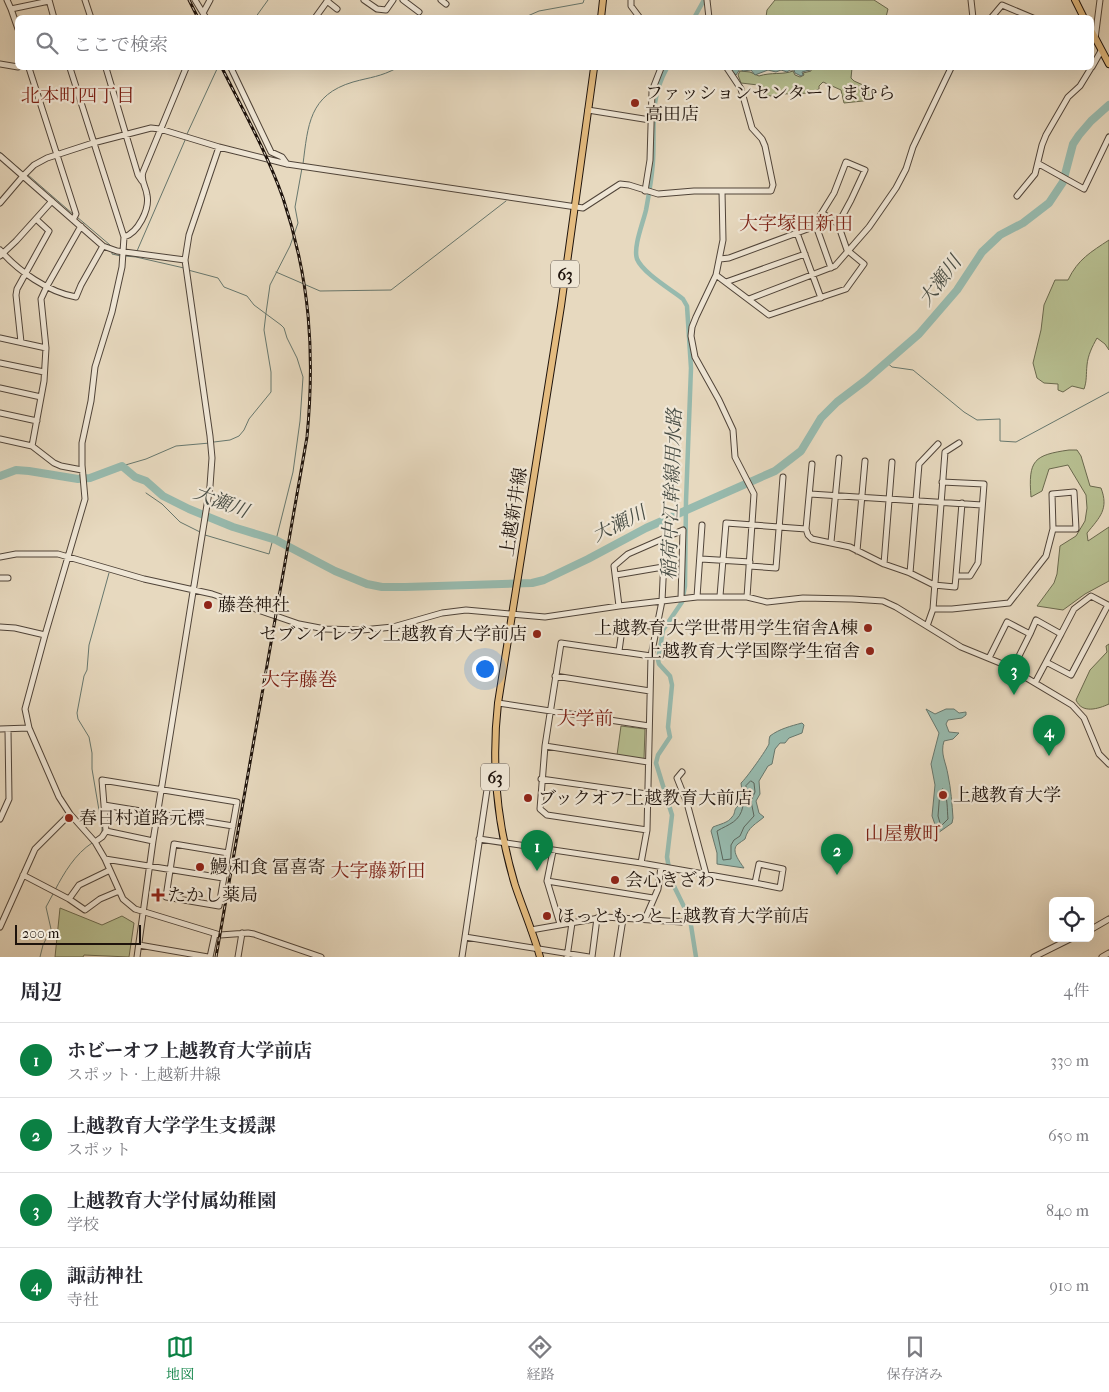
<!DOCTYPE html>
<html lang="ja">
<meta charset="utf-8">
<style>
:root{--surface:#fff;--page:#f2f2f3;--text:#2b2b33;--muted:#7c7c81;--line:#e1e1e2;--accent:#0b8043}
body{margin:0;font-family:"IM FELL French Canon","Noto Serif JP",serif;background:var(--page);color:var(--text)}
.controls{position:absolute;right:15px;bottom:15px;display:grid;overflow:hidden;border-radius:8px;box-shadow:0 5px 20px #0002}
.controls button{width:45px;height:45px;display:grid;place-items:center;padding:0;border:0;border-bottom:1px solid var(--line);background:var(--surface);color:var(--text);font:25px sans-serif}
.scale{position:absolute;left:15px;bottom:12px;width:126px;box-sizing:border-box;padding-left:5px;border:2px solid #1e130c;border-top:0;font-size:14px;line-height:18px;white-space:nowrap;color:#1e130c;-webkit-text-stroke:4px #efe6d5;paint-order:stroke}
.you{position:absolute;left:484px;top:668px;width:18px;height:18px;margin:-12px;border:4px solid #fff;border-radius:50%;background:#1a73e8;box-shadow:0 0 0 8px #1a73e833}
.badge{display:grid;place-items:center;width:32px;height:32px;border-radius:50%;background:var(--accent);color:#fff;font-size:16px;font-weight:700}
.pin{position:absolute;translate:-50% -41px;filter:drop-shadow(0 1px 2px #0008)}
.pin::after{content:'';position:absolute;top:26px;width:18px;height:15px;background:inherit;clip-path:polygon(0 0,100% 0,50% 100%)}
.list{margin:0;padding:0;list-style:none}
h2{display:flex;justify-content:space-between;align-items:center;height:65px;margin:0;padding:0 20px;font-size:21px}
h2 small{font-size:16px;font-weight:400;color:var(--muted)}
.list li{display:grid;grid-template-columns:32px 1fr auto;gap:15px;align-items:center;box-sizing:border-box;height:75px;padding:0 20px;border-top:1px solid var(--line)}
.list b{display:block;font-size:19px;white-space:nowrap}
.list p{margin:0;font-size:16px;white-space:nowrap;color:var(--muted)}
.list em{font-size:16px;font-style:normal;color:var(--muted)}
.icon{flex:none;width:28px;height:28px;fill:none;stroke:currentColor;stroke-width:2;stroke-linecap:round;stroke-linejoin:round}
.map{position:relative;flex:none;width:1109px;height:957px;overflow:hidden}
.search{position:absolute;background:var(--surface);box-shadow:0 5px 20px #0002;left:15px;right:15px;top:15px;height:55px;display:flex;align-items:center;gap:12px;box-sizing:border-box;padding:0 18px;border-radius:8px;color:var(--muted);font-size:19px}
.sheet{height:365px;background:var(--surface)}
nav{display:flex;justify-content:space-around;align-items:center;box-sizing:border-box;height:70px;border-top:1px solid var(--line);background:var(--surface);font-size:14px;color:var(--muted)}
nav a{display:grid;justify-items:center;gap:2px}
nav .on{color:var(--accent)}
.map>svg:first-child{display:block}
</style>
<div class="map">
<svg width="1109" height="957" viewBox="0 0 1109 957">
<rect width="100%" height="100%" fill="#e7d9bf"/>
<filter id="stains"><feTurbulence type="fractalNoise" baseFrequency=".004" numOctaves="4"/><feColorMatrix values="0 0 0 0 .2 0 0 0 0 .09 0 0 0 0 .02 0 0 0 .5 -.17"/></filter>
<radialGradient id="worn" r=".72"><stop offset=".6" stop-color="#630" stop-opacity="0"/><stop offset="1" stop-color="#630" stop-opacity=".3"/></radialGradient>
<!-- green -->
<path fill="#b7bf91" stroke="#6a694e" d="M775 0H874L888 9 886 17H766L767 10Z
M807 68H830L832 69 835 68H852L851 78 854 81 863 85 878 90 872 100 844 103 841 90 823 82 819 86V89L811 93 782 94 770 96 766 95 758 85 741 83 738 75 740 71 750 72 759 76C771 72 783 75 793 71L795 75 800 77 804 75 803 73 811 71V69L808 70Z
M1109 240V350L1105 344 1097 338C1092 347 1088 355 1087 365 1086 374 1087 381 1084 389L1072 386 1063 392 1058 390V384L1044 383 1037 378 1033 363 1041 330 1044 305 1055 280H1068C1078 259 1091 252 1109 240Z
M1069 450H1077L1081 456 1090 486 1101 488C1109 509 1100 517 1087 533L1088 541 1109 527V581L1085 594 1063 610 1037 606 1054 583 1057 574 1060 546 1076 536 1085 521 1087 508 1086 495 1068 465 1049 469 1042 491 1031 497C1028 460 1034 455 1069 450Z
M1109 644V704C1098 709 1082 714 1076 700L1090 670 1107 652 1106 646Z
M621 726 645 729 644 759 617 755Z
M60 908 102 925 122 916 134 923 129 957 84 955 83 957H55Z"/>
<!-- water -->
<path fill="#97baae" stroke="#67776d" d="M729 68H806V70H810L802 72 803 75 801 76 795 73 794 70H790L787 72 781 70 776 72 768 70 755 75 751 70 743 71 740 69 736 75Z
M926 709 935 714 946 709H954L959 713 966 712V715L962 718 948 720 946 724 949 732 959 733 953 739 944 741C940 754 946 762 948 775 951 789 952 804 953 818L952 823 938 833 932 816 935 785 931 764 939 733Z
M802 723 804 725 802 733 789 738 785 743H780L775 749 772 764 768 766 759 781 760 794 756 801 759 813 764 817C756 824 748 827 745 839 743 841 740 842 738 844 730 850 740 862 744 868L717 864V853L711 831 713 827C720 824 728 823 732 817 736 813 733 810 738 806V798L742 791 741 783C746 779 767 749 769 744 769 741 769 739 770 736 779 729 791 726 802 723Z"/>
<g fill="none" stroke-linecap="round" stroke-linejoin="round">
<!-- shore -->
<path stroke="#5a665d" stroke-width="1" d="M751 781 754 783 755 792 751 801 754 816 744 827 740 836 734 840 731 845V859L723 860 717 831C729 824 740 822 743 806 744 800 741 803 743 798 746 793 747 792 746 786Z
M943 789C948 797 947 809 948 819L942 825 940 823 938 816 940 791Z"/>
<!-- stream -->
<path stroke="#67776d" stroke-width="1" d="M255 18 268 0
M523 18 539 11 583 3 584 0
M187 134 217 69 219 68
M0 152 24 173
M303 164C308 125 309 95 353 82 371 77 380 77 397 68
M28 175 74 215
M77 217 110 245 111 248
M137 251 186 138
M112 252V254L121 256
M125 256 136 257 184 268
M188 270 218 278 224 287 247 296 254 305 281 325 284 328 287 338 297 358 303 377 300 421 293 472 276 540
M276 272 320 291 391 290 506 201
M886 362 892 367 913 370 964 412 977 420 1000 419V441L1016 442 1109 392
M214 442 230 440 239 436 244 430 249 419 271 392V372L264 330 266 313 270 285 290 246 298 223 295 207 302 168
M122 466 146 459 176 446 210 443
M146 493 162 504 180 522 200 532
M205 535 269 554 273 539
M102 834V828L92 769V753L89 737 78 719 77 713 84 676 87 670 89 645 109 573
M55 890C64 873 75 854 92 843
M40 957 43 945 51 929 46 907 53 894"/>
<!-- canal -->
<path stroke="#97baae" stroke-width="4.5" d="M694 18 704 0
M667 68C649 100 655 126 653 161 652 177 649 194 646 210 643 223 633 247 637 259 643 273 670 289 683 299L687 306 691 368 686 501 685 586 682 602 663 630 658 660 659 664 670 676 672 685 668 727 670 737 658 755 656 763 672 815 667 857 671 880 690 919 696 957"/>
<!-- river -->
<path stroke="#97baae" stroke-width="8" d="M0 476 16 470 29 471 78 479 90 478 122 466 135 477 146 481 163 496 189 509 233 527 276 540 335 571 367 584 382 587H405L532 583 544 580 588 559 646 528 775 471 801 451 821 418 837 402 866 380 919 334 957 290 982 252 1000 235 1023 223 1049 203 1063 182 1073 144 1079 135 1091 121 1109 105"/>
<!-- minor casing -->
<g stroke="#504439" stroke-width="7">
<path id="minor" d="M7 0 11 9 18 29
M49 0 54 18
M85 0 91 18
M195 0 206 18
M364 0 377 9 386 10 393 0
M403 0 419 12
M441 0 446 4
M631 0V6L640 18
M707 0 709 18
M971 0 973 18
M327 1 337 9
M11 9 49 1
M203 13 210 0
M315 18 328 0
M991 18 1002 5 1033 18
M1095 39 1100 0
M0 64 18 67
M1092 67 1101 51
M29 68 76 214 73 220
M70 68 124 237 122 267 112 312 95 367 91 401 82 443V465L85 499 45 635 25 709 29 728 59 797 70 814 95 842 105 859 123 899 135 909 220 935 248 933 254 934 321 957
M106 68 138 175 142 181
M231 68 271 152 282 157 287 164
M588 110 650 120
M0 156 103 246 117 251 185 260
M1039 164 1084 189 1109 137
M645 191 650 160 652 91 661 68
M722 191 723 240 716 275 769 315 846 289 864 264 847 250 838 224 822 213
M1017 196 1035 174 1042 145 1046 135 1068 97 1080 86 1091 68
M0 203 23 176 34 165 47 158 93 143 151 128 160 129 219 147 287 164 583 208 620 184 629 185 658 194 694 191H771L773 185 765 146 762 139 752 128 741 89 727 68
M815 223 831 268
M797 233 821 298
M124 237C138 233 150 209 147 195 146 186 140 180 143 172L186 68
M0 250C18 271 48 292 76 297L81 285 103 246
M0 256 16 241 52 201
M720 259 729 258 813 227 834 193 846 162 865 170 851 200 838 224
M716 275 696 317 692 327 691 336 695 357 719 400 733 430 735 457 754 494 747 597
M726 282 805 254
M749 299 835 266 869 227 896 188 906 169 913 147 951 68
M0 338 46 348
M21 342 16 295 17 289 49 231 36 219
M0 363 44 372
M0 388 41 397
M0 413 37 421
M0 439 32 446 54 463 61 466 82 470
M32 446 44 381 46 348 41 299 47 286 81 226
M812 464 806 529 808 535 812 539 850 547 884 564 910 573 934 585 955 587 956 576H970L978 563 984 484 942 482
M810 494 982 505
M831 542 839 458
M857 551 865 461
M0 557 16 554H58L144 579 212 594 299 624 325 629 362 630 393 627 442 613 466 610 545 617 619 606 697 597H747L767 602 803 598 852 599 883 601 896 607 961 647 1005 665 1072 705 1084 718 1099 754 1109 764
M701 559 750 562
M884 564 892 462
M749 566 776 568 783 477
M910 573 919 464 938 444
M616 575 663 567
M956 576 962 503
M0 578H8
M720 596 726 523 806 529
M697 597 702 525
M619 606 614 566 628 554 683 530 681 598
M933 609H952L1009 603 1046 556 1053 529 1052 494 1074 492 1076 529H1053
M927 626 933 609 945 452 959 443
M0 627 15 628 45 635
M619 651 623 622 657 627
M989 658 1007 622 1030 634 1036 620 1061 634 1074 609 1091 596 1108 605 1071 675 1046 662
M1012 670 1030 634
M555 676 650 691
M1035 683 1061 634
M498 703 649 726
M0 729 29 728
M545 746 648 762
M682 772 677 778 687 803 706 874
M541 779 647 794
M104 805 102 780 237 802 228 853
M0 819 9 799 8 730
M647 830 547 815 540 809 545 746 561 643 651 656
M106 831 104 805 233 826
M479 839 641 863 755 883 759 864 783 869 780 888 755 883
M95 842 102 837 106 831 153 841
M174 844 228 853 219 906 166 897Z
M553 851 547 881 560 924
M105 859 223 878
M641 863 647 830 651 656 662 601 665 538
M23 875 69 899 85 910 100 899 119 891
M547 881 653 898
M69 899 79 885 110 870
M645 919 658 889 661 867
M0 927 35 849 70 814
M531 930 605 917 682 922
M1090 930 1109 919
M465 937 589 957
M139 945 208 957
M137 957 153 841 210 486 212 458 210 436 185 260 189 235 219 147
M210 957 215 934
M238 957 242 933
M462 957 488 783 496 782
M567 957 572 923
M592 957 597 918
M617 957 623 919
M1034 957 1072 938
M1102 957 1109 953"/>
</g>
<!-- major casing -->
<g stroke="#1e130c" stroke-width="8">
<path id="major" d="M1075 0 1084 18
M601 18 603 0
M1092 32 1109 64
M540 957C533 932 523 909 515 885 497 825 491 765 498 703L561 306 594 68"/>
</g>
<!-- minor -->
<use href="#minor" stroke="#efe6d5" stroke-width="5"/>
<!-- major -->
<use href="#major" stroke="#e4bc80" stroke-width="6"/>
<!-- rail casing -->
<g stroke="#1e130c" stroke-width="3">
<path id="rail" d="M189 0 198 18
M216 957 307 437C315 353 310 279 283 198 267 153 243 110 222 68"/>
</g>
<!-- rail -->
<use href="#rail" stroke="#efe6d5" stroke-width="1" stroke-dasharray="4" stroke-linecap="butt"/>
</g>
<!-- markers -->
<g fill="#8f2418" stroke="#efe6d5" stroke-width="2">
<circle cx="635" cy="103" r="5"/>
<circle cx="208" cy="605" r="5"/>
<circle cx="868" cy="628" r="5"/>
<circle cx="537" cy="634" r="5"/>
<circle cx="870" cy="651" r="5"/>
<circle cx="943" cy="795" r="5"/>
<circle cx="528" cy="798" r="5"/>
<circle cx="69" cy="818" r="5"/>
<circle cx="200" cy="867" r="5"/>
<circle cx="615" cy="880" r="5"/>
<path d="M155.5 887.5h5v5h5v5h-5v5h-5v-5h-5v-5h5z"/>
<circle cx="547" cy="916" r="5"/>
</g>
<g text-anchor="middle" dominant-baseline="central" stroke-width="4.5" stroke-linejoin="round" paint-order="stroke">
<!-- shield labels -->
<g fill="#efe6d5" stroke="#5d5248" stroke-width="1">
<rect x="551" y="260.5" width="28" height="27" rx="4"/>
<rect x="481" y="763.5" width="28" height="27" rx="4"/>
</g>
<g font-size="16" font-weight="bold" fill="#1e130c">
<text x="565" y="274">63</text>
<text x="495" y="777">63</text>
</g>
<!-- poi labels -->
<g font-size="18" fill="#1e130c" stroke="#efe6d5" text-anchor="start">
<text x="645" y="93">ファッションセンターしまむら<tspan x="645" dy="21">高田店</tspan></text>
<text x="218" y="605">藤巻神社</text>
<text x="858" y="628" text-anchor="end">上越教育大学世帯用学生宿舎A棟</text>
<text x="527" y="634" text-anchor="end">セブンイレブン上越教育大学前店</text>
<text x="860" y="651" text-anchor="end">上越教育大学国際学生宿舎</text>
<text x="953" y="795">上越教育大学</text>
<text x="538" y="798">ブックオフ上越教育大前店</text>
<text x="79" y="818">春日村道路元標</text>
<text x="210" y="867">鰻 和食 冨喜寄</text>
<text x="625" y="880">会心きざわ</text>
<text x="168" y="895">たかし薬局</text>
<text x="557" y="916">ほっともっと上越教育大学前店</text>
</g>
<!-- street labels -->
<g font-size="18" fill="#1e130c" stroke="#efe6d5">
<text transform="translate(514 512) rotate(-81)">上越新井線</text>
</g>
<!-- neighbourhood labels -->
<g font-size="19" fill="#7a1f14" stroke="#efe6d5">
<text x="78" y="96">北本町四丁目</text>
<text x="796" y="224">大字塚田新田</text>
<text x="299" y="680">大字藤巻</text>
<text x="585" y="719">大学前</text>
<text x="903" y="834">山屋敷町</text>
<text x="378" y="871">大字藤新田</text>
</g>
<!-- water labels -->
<g font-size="19" font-style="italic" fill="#484d45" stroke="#efe6d5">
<text transform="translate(940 281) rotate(-53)">大瀬川</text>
<text transform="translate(672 494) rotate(-88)">稲荷中江幹線用水路</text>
<text transform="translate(221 502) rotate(21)">大瀬川</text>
<text transform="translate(619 524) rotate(-26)">大瀬川</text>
</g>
</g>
<rect width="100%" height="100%" filter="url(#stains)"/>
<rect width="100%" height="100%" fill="url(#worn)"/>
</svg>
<div class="controls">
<button><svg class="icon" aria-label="locate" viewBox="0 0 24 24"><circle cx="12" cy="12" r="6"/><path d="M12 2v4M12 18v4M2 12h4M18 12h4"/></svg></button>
</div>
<div class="scale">200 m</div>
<div class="you"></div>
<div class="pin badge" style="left:537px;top:871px">1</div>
<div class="pin badge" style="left:837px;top:875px">2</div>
<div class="pin badge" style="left:1014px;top:695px">3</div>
<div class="pin badge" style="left:1049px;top:756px">4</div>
<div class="search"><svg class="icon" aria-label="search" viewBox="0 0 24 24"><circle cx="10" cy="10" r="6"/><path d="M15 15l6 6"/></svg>ここで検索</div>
</div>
<section class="sheet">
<h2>周辺<small>4件</small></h2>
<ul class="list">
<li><span class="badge">1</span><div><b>ホビーオフ上越教育大学前店</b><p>スポット · 上越新井線</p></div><em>330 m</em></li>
<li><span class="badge">2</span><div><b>上越教育大学学生支援課</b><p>スポット</p></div><em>650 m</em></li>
<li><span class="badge">3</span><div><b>上越教育大学付属幼稚園</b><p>学校</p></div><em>840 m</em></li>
<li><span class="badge">4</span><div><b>諏訪神社</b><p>寺社</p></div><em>910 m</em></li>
</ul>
</section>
<nav>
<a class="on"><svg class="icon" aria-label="map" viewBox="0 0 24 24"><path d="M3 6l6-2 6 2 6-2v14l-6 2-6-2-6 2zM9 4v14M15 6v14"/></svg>地図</a>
<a><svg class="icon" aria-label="directions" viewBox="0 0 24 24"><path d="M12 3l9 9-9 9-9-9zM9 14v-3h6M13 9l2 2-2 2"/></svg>経路</a>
<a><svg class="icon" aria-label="saved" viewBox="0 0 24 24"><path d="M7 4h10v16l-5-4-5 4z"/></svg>保存済み</a>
</nav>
